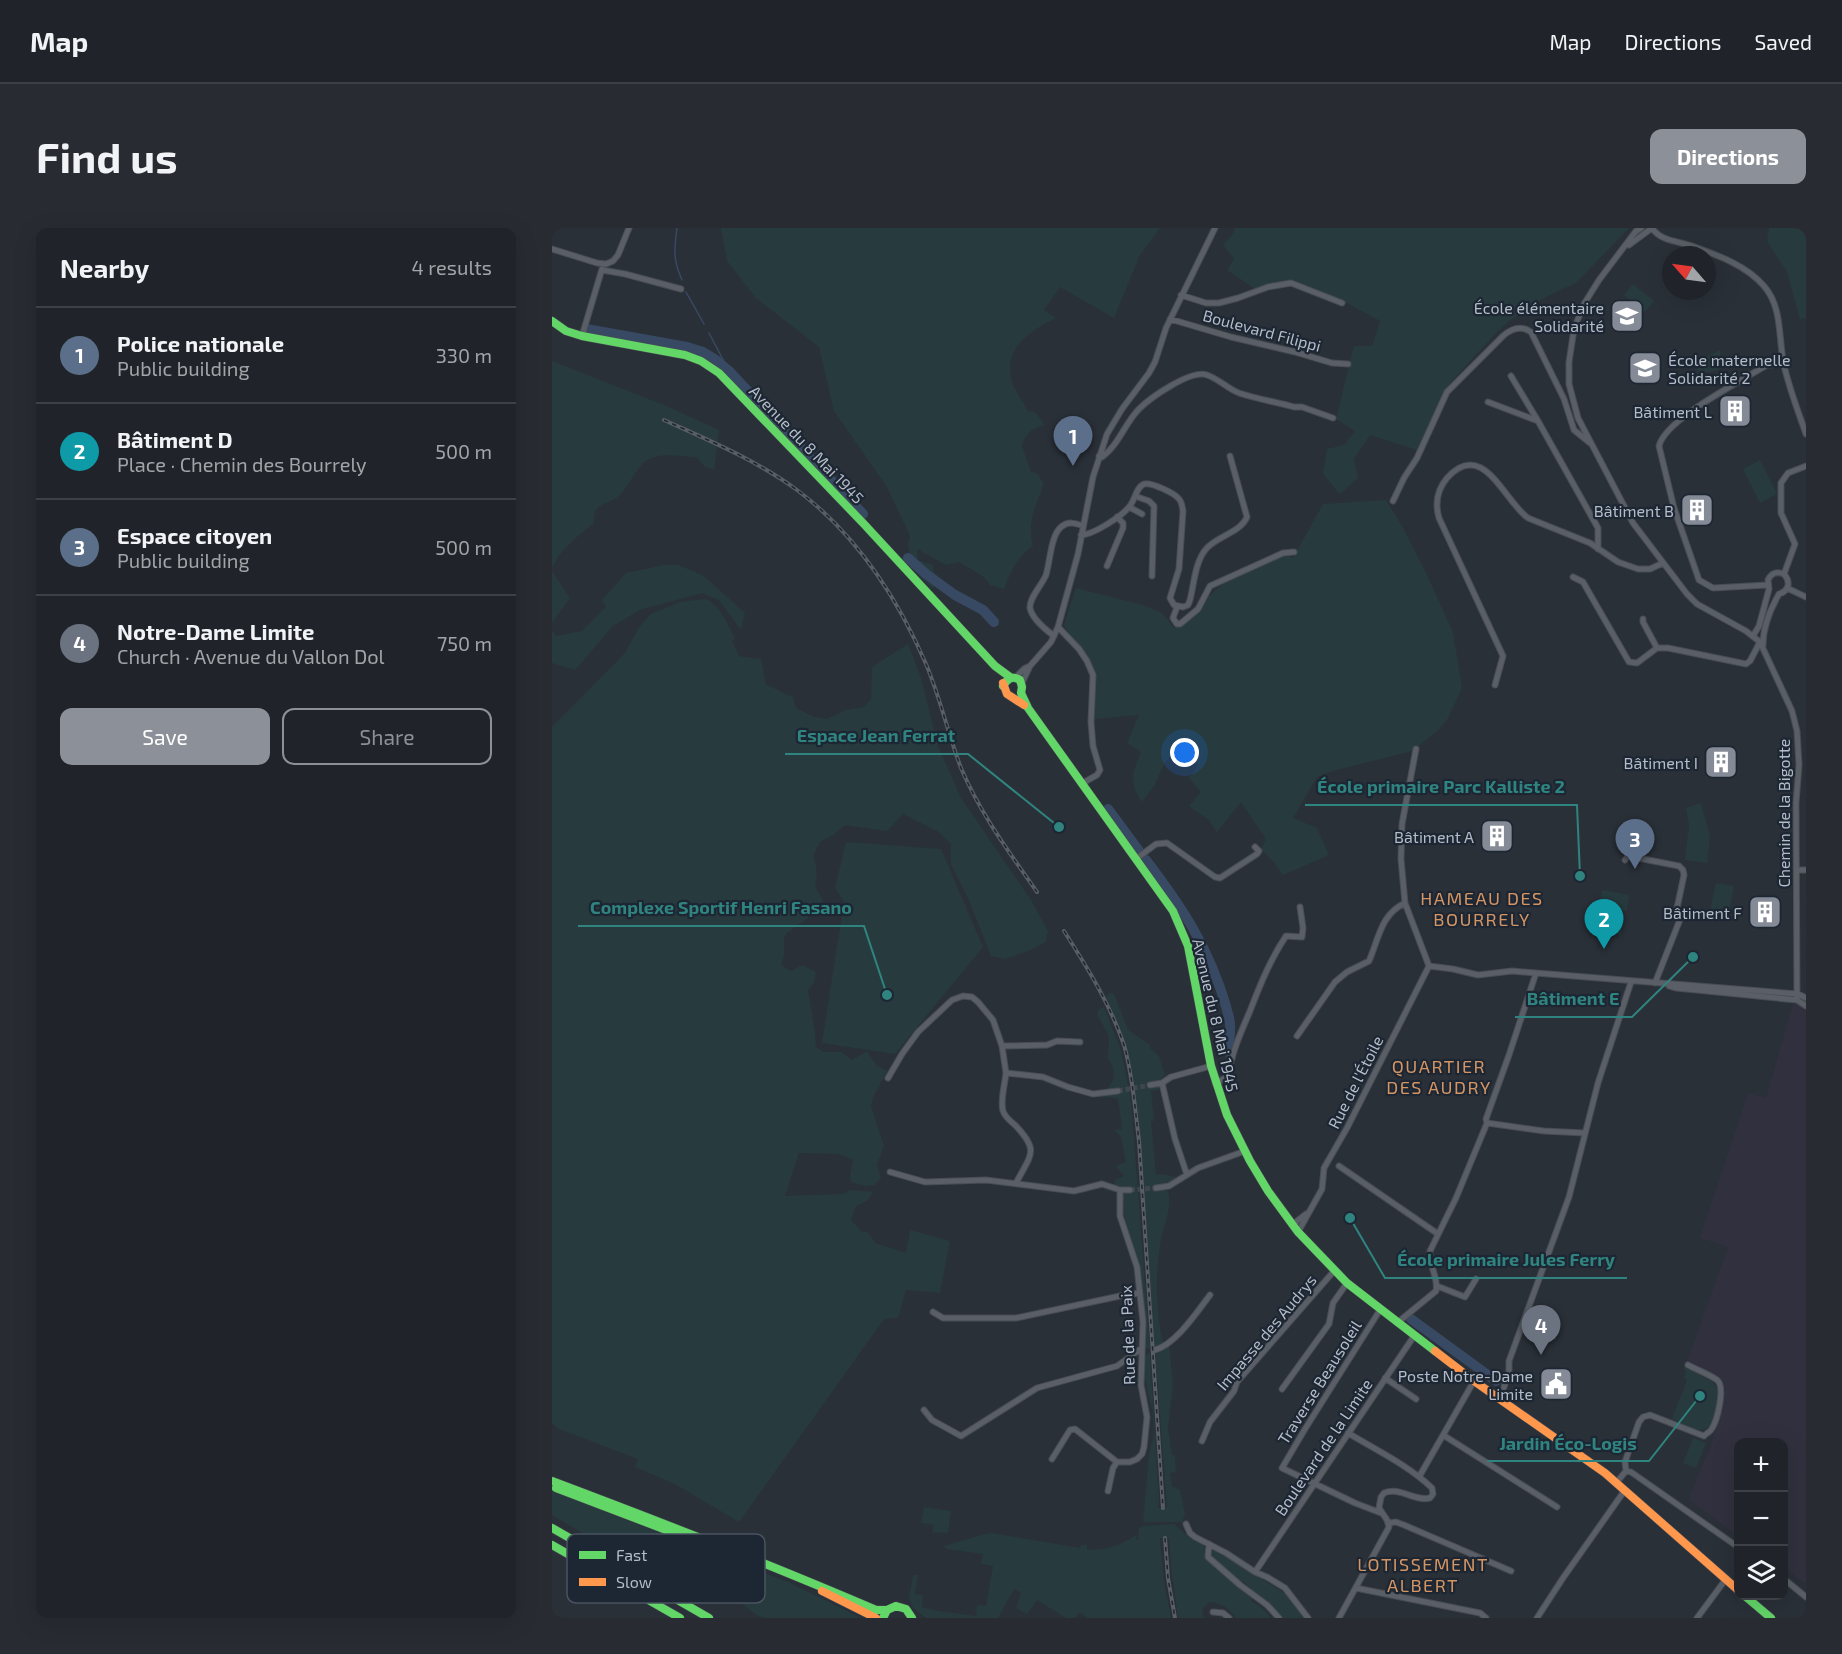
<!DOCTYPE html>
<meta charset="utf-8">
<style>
:root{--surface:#20242a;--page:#282c32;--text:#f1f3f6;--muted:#a2a4a8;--line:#3d4147;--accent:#8c9099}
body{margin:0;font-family:"Exo 2",sans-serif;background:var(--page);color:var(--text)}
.controls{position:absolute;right:18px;bottom:18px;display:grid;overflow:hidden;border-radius:12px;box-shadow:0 6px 24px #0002}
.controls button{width:54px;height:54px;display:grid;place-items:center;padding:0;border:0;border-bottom:2px solid var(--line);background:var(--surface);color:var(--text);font:30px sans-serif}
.compass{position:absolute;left:1110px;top:18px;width:54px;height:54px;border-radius:50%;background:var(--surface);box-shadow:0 6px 24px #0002;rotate:298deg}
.you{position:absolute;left:633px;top:525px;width:21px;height:21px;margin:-15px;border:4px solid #fff;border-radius:50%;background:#1a73e8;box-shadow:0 0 0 9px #1a73e833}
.badge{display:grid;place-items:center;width:39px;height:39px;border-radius:50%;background:var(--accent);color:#fff;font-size:20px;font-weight:700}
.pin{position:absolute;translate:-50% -50px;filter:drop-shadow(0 2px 3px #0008)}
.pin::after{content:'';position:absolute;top:32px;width:21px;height:18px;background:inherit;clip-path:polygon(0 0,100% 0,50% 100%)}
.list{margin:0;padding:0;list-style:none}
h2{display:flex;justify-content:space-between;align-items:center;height:78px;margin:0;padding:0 24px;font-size:26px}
h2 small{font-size:20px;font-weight:400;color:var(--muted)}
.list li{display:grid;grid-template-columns:39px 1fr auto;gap:18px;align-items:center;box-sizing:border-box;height:96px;padding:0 24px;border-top:2px solid var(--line)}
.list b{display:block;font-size:22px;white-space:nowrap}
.list p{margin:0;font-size:20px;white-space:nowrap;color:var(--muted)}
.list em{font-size:20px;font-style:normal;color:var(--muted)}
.actions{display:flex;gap:12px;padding:18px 24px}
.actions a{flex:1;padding:14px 0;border:2px solid var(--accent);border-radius:12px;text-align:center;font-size:21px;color:var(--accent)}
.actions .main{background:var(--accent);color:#fff}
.icon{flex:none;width:33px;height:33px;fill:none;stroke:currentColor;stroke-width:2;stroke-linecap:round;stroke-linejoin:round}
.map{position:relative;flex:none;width:1254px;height:1390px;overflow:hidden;border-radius:12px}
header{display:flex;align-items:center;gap:36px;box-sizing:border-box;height:84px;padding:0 30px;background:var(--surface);border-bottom:2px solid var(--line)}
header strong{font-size:28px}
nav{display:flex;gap:33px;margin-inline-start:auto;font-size:21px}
.intro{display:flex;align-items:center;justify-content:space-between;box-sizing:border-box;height:144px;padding:0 36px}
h1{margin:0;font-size:42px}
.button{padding:15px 27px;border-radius:12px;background:var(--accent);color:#fff;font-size:21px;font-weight:700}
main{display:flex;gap:36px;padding:0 36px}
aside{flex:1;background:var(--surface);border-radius:12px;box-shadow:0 6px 24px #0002}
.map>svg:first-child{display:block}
</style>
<header>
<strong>Map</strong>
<nav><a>Map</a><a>Directions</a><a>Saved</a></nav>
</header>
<div class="intro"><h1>Find us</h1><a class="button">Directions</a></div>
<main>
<aside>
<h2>Nearby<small>4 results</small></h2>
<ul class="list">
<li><span class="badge" style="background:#5c6f8a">1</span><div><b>Police nationale</b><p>Public building</p></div><em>330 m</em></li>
<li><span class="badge" style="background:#0f9aa8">2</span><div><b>Bâtiment D</b><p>Place · Chemin des Bourrely</p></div><em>500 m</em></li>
<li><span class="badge" style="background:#5c6f8a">3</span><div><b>Espace citoyen</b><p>Public building</p></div><em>500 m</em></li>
<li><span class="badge" style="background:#6b7280">4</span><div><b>Notre-Dame Limite</b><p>Church · Avenue du Vallon Dol</p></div><em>750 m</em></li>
</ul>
<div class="actions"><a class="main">Save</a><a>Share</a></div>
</aside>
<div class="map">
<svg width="1254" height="1390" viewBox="0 0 1254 1390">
<rect width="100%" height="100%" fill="#2a3038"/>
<!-- medical -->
<path fill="#31303e" d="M1241 776 1248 777 1254 784V1356L1232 1340V1214H1186V1308L1136 1271 1160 1215 1173 1163 1170 1152 1135 1134 1176 1019 1148 1010 1196 865 1214 870Z"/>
<!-- green -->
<path fill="#273a3e" d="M169 0H608L588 27 562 90 508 59 492 82 504 90C478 103 450 120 460 154 463 163 471 174 476 183L483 184 493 197C479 201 474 205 470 218L479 244 485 245 492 256C483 279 475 294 481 318 465 329 459 343 452 361L438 357 432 349 407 334 394 337 365 321 366 332 381 337 382 344 388 353 380 361 349 330 354 325 358 326 356 318 358 308 335 259 282 183 267 119 204 70 175 33Z
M683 0H1077L1024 55 994 69 957 93 945 104 898 155 865 222 818 207 802 231 806 250 788 266 771 246 775 221 792 217 803 203 784 191 802 118H820L828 93 797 76 741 53 703 61 675 42 682 31 671 17 680 7Z
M1217 0H1254V90L1248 91 1235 44 1215 13Z
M1081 56 1102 73 1093 84 1072 67Z
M1168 122 1169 139C1163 145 1154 144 1146 144L1144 134Z
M0 133 112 177 167 202 162 242 152 238 144 229C128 229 112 224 97 231 86 236 77 258 68 267 56 278 40 273 42 295 26 308 8 321 0 340Z
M1208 232 1225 266 1208 275 1191 241Z
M834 272 850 298 874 345 901 404 910 460 895 492 884 504 860 523 784 542 765 549 741 590 765 600 777 627 731 647 721 633 709 621 714 611 689 574 665 604 657 592 637 578 649 564 636 549 641 546 646 536 628 519 613 534 602 558 590 574C576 555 581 543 589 524L575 515 587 487 542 491C542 470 547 445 535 427 528 416 517 409 512 397L524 360 591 377 610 385 622 400 649 383 656 369 671 356 729 328 735 326 741 330 771 276Z
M111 337H127L152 348 193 385 189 402 167 372 150 365 88 382 61 398 23 442 0 435V403L4 408 30 403 54 379 50 372 74 345Z
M0 343 18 370 0 395Z
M153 371C167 375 176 397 183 410L180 413 187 428 209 431 214 457C225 460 230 466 241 469L244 480 262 489 275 491 294 482 312 479 319 471 320 439 356 416 369 450 386 518 409 570 479 672 496 703 494 714 476 723 453 731 439 728 416 670 399 636V616L387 604 351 586 335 603 293 597 281 607 268 614 261 628C265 639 266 646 263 658L271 673 260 681 256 690 235 705 232 710V727L229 737 239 743 250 737 264 744 262 755 256 762 263 804 264 819 272 824H289L300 832 315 823 324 837 335 843 322 867 319 878 332 918 325 937 329 950 322 957 313 958 299 954 298 948 301 932 287 926 247 925 233 968 291 966 298 962 321 964 315 973 304 978 299 992 310 1004 315 1003 319 1008 323 1015 354 1025 358 1002 398 1013 388 1065 354 1062 346 1090 332 1091 187 1294 123 1256 83 1239 86 1231 7 1201 0 1195V499L72 426 88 398 99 386 128 374Z
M1149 575 1158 609 1155 635 1133 632 1137 597 1134 580Z
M294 614 389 621 431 719 343 826 270 815 292 674 283 660Z
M1164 655 1182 658 1176 690 1157 686Z
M1050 662 1077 667 1075 683 1047 678Z
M1049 691 1071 694 1069 707 1046 703Z
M558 765 562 766 576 802 598 817V820L607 828 613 847 598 859H604L608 861 599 863 602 893H599L604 947 611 946 626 950 608 962 616 963C621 981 610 1000 608 1018 603 1051 604 1083 611 1115L610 1117 602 1120C600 1071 596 1023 593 974 588 898 585 838 554 768Z
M552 779 569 822 579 872 598 1121 594 1120C593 1095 593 1066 588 1042 582 1014 569 995 571 966L578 960 562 958 563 952 572 948 564 938 574 934 569 909 562 902 570 901 566 871 556 869 547 870 564 865 555 861C564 852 564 840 556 831L557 808 545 786 547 781Z
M617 1118 621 1156 616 1200 620 1226 623 1228 624 1244 618 1245 620 1258 628 1262 633 1286 630 1294H591L597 1227 602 1206 600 1181 592 1146V1128L598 1124 607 1273 606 1280H615L603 1123 610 1124Z
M1131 1138 1159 1153 1168 1162C1166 1174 1165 1203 1147 1202 1138 1201 1128 1194 1120 1191 1124 1178 1132 1164 1135 1151L1132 1150 1134 1144Z
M1141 1210 1154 1215 1144 1240 1131 1235Z
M0 1260 41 1279 236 1354 309 1390H214L206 1388 172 1362 169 1357C171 1351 169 1348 163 1344L136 1352 131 1349 125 1350 120 1358 0 1287Z
M372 1279 399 1283 396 1305 383 1304 380 1306 382 1297 369 1295Z
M622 1296 639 1311 652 1316 653 1328 672 1346 702 1371 698 1372 711 1381 719 1390H684C677 1381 670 1375 658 1374 652 1378 648 1383 652 1390H626L619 1339 617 1310H608L612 1353 619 1390H536L528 1384 523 1390H514L485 1372 475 1386 464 1380 469 1365 462 1361 446 1390H374L361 1380 357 1371 361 1347H366L363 1366 371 1367 370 1379 386 1383 424 1388 425 1377 434 1378 441 1338 429 1336 431 1326 395 1321 392 1318 433 1306 439 1305 528 1320 529 1317H535V1322C555 1322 569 1318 585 1306L584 1311 586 1312 587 1300 591 1298Z
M662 1321 734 1366 751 1390H731L716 1375 700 1364 697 1359 690 1353 689 1355 660 1330V1323Z"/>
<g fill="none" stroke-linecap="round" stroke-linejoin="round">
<!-- stream -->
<path stroke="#384963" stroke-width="1.5" d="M125 0C122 22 121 32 130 52
M134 64 152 96
M157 105 177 143"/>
<!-- river -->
<path stroke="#384963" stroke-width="10" d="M34 101 135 119 151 124 164 132 177 143 311 286
M356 330 374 346 403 367 431 382 442 394
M556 581 587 623
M594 632C630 679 657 720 674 778 675 784 678 790 678 796 679 807 675 818 679 829
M859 1091 944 1153"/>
<!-- street-tunnel -->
<path stroke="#3f454e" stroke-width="5" stroke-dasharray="5 2.5" stroke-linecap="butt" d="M566 863 598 857
M578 962 604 960"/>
<!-- street casing -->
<g stroke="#484c53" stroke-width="7">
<path id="street" d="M1089 0 1084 3 1047 52 1032 76 1022 101 1017 134V156L1026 190 1081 295 1135 366 1145 376 1194 403 1208 414 1240 483 1245 503 1247 537 1244 575 1245 772
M1100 0C1108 13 1126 13 1140 18 1165 27 1194 37 1212 58 1231 80 1226 110 1232 137 1237 160 1246 183 1254 206
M1077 17 1100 0
M0 21 45 35 54 36 61 33 66 27 77 0
M50 42 73 46 129 61
M629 67 654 75H667L686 70 716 59 739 55 790 75
M618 91 679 109 743 124 780 135 796 136
M30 108 50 41
M959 148 986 193
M936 174 986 193 1046 300V321
M547 228 550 229C566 218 573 195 587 181 598 170 639 141 655 147 667 151 676 161 687 165 705 171 724 174 742 179H750L781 190
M583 268 597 273 602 278 600 348
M841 273 852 250 865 230 895 164 951 108C960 100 969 97 979 104L1012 171 1022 202 1038 215
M577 279 590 286
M529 307C541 307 570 288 577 279 583 273 584 259 592 256 599 254 622 265 626 270 630 273 630 278 631 283L627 341 618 370 622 377 631 379 636 377 638 372C642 356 643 334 654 321 665 308 688 305 695 289L678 228
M555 338 571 300V295L565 289
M1232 346 1243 316 1229 285V255L1236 245 1254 238
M1021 349 1031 354 1077 434 1085 435 1105 420H1116L1194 436 1198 433 1208 414
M1215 357 1161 360 1147 352 1122 280 1107 218C1113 192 1184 156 1208 141L1215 137 1232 136
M1235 360 1254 369
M625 379 621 390 625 396H628L646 381 658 358 731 325 742 324
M1091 391V394L1105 420
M506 399 527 421 535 433 541 447 539 494 541 518 548 542 545 547 529 556
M502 408C494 402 480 391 478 380 477 370 490 357 494 347 498 334 499 307 509 299 516 293 523 295 531 298
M1201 408 1207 398 1217 361 1216 352C1219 345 1225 343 1232 346 1239 354 1237 363 1227 366 1219 380 1211 400 1211 417
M464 449 472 441 478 438
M470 455 478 438 499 414 506 399 526 326 541 249 555 206 570 181 597 145 603 134 614 100 663 0
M943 457 951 428 887 290C883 276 885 262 895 250 931 210 952 273 976 290L1038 315 1066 334 1086 341H1098L1111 335
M864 521 850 596 849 631 853 675 877 738 901 741 926 747 960 743 984 745 1246 766 1254 770
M584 631 604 616 615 615 663 649 668 650 705 626 707 623 703 619
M1073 632 1076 628 1127 638 1131 642 1132 647 1125 680 1127 694 1103 755
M1245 642H1254
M1117 758 1124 760 1245 772 1254 778
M745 808 783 754 795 744 817 733C827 710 829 686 853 675
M450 818 495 817 505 813 528 814
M454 845C453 856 448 872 451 883 453 889 458 893 463 897 488 923 479 926 464 955
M336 850 350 826 366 804 400 772 411 768 420 769 426 774 441 792 450 818 454 845 491 849 516 859 541 866 566 863
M610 855 623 911 635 947
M663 855 676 849C679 826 689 804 698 783 708 757 718 732 734 708L750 709 751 700 748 679
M598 857 610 855 619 849 659 838
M935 895 992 903 1033 905
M787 938 886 1006
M338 944 373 954 434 952 522 963 550 956 568 962H578
M604 960 617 958 646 940 693 923
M740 997 754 986
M746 1004 770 961 772 940 795 900 877 738
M885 1058 913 1069 924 1051
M828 1082 753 1201 730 1240 803 1275 829 1285
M381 1084 391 1090H464L568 1068 587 1065
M845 1095 884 1063C887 1049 876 1037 878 1023L904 970 935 895 934 891 957 827 984 745
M603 1122C624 1116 645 1084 658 1067
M833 1150 864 1171
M730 1161 777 1096 781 1075 795 1055
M948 1172 957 1143V1133L1017 969 1046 855 1079 754
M372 1182 380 1192 409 1208 485 1160 565 1138 590 1120
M891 1207 1005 1279
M650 1213 658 1194 682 1163 685 1154 782 1043
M500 1231 518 1202 523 1201 565 1234H578L585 1231 590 1226 592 1219 595 1189 589 1157 591 1094 585 1039 568 988V962
M1074 1243 1073 1234 1087 1194 1091 1189 1098 1187 1152 1208C1152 1207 1159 1203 1159 1202 1165 1194 1174 1159 1165 1152 1157 1146 1145 1142 1136 1137
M867 1249 922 1153
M1064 1255 1074 1243 1079 1244 1186 1319
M556 1263 561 1240 565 1234
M837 1295 844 1294 852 1297 959 1343
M634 1296 638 1305 643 1309 674 1325 703 1344 715 1349 733 1360 756 1390
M657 1316 656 1329 688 1357 715 1377 727 1390
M703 1344 862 1108
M1232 1351 1254 1369
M804 1360 928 1385 934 1390
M661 1384 671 1385 677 1390
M787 1390 837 1299 835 1292 827 1280 829 1269 832 1265C848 1258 862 1274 878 1270L881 1266 880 1260C856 1237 824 1222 796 1205
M985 1390 1011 1350 1073 1262
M1145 1390 1174 1351"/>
</g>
<!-- fast casing -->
<g stroke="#484c53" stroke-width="9">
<path id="fast" d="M0 93 14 103 30 108 133 127 149 133 167 145 311 295 443 438 458 449
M451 458C455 451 460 447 468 452L470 459 469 465 476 480 621 683 636 718 659 838 675 887 698 933 716 963 746 1004 795 1055 883 1123
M0 1253C109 1294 217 1336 324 1382H335
M4 1260 206 1337
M0 1300 157 1390
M0 1317 128 1390
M1193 1368 1219 1390
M331 1390 335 1382 344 1378 354 1381 360 1390"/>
</g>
<!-- slow casing -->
<g stroke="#484c53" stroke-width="9">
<path id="slow" d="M451 455 455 466 472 477
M883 1123 922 1153 1053 1245 1186 1362
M270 1363 324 1390"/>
</g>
<!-- street -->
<use href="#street" stroke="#5a5e66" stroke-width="5"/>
<!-- fast -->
<use href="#fast" stroke="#63d668" stroke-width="8"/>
<!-- slow -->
<use href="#slow" stroke="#ff974d" stroke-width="8"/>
<!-- rail casing -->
<g stroke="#595d64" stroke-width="4">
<path id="rail" d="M112 192C158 213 204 232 245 262 304 306 345 369 374 436 388 469 396 506 409 540 428 585 457 624 485 664
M512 703C535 739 558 776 572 817 581 848 583 882 587 913L611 1280
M613 1310 616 1350 623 1390"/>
</g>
<!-- rail -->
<use href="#rail" stroke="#1d2633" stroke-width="1.5" stroke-dasharray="4.5" stroke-linecap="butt"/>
</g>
<!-- icons -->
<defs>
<g id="school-square" transform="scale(1.725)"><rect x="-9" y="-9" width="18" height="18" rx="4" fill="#848b96" stroke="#1d2633"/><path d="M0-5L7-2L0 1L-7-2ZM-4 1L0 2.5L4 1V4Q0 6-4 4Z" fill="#fff"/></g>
<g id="building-square" transform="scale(1.725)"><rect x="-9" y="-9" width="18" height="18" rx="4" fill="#848b96" stroke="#1d2633"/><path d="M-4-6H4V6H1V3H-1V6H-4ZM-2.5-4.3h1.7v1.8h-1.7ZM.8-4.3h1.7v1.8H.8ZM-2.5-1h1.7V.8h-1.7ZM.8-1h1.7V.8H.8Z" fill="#fff"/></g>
<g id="civic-square" transform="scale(1.725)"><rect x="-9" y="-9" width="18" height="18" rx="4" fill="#848b96" stroke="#1d2633"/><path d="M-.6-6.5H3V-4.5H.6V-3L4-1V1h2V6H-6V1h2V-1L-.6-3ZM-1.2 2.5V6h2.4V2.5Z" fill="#fff"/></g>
</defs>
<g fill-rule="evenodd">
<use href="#school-square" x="1075" y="88"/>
<use href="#school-square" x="1093" y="140"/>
<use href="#building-square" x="1183" y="183"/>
<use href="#building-square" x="1145" y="282"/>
<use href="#building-square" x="1169" y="534"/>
<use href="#building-square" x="945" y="608"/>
<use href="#building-square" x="1213" y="684"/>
<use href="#civic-square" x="1004" y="1156"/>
</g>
<g text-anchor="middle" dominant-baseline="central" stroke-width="4.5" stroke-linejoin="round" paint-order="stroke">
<!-- poi labels -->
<g font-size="16" fill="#b4bcc9" stroke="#1d2633" text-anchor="end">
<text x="1052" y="79">École élémentaire<tspan x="1052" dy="18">Solidarité</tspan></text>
<text x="1116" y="131" text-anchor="start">École maternelle<tspan x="1116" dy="18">Solidarité 2</tspan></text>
<text x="1160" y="183">Bâtiment L</text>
<text x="1122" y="282">Bâtiment B</text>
<text x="1146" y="534">Bâtiment I</text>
<text x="922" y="608">Bâtiment A</text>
<text x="1190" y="684">Bâtiment F</text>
<text x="981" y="1147">Poste Notre-Dame<tspan x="981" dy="18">Limite</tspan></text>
</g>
<!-- street labels -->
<g font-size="16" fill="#b4bcc9" stroke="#1d2633">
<text transform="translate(710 102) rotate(15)">Boulevard Filippi</text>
<text transform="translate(255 216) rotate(46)">Avenue du 8 Mai 1945</text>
<text transform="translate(1231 585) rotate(-90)">Chemin de la Bigotte</text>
<text transform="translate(664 787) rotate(77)">Avenue du 8 Mai 1945</text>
<text transform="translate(803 854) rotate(-63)">Rue de l'Étoile</text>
<text transform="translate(714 1104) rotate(-50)">Impasse des Audrys</text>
<text transform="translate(575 1107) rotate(-92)">Rue de la Paix</text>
<text transform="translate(767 1154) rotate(-58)">Traverse Beausoleil</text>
<text transform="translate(771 1219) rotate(-56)">Boulevard de la Limite</text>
</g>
<!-- neighbourhood labels -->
<g font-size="18" letter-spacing="1.5" fill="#d59563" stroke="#1d2633">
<text x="930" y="670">HAMEAU DES<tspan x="930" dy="21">BOURRELY</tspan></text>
<text x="887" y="838">QUARTIER<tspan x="887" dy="21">DES AUDRY</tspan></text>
<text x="871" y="1336">LOTISSEMENT<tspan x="871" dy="21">ALBERT</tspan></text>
</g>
</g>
<!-- legend -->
<rect x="15" y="1306" width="198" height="69" rx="9" fill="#1d2633" stroke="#4a5360" stroke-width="1.5"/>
<rect x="27" y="1323" width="27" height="8" fill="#63d668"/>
<rect x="27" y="1350" width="27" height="8" fill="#ff974d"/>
<g font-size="16" fill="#b4bcc9">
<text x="64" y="1333">Fast</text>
<text x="64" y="1360">Slow</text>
</g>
<!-- callouts -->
<path fill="none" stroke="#308480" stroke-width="2" d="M507 599L416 526H233M1028 648L1025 577H753M335 767L312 698H26M1141 729L1080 789H963M798 990L833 1050H1075M1148 1168L1097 1233H935"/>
<g fill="#308480" stroke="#1d2633" stroke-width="2">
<circle cx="507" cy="599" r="6"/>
<circle cx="1028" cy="648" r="6"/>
<circle cx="335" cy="767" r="6"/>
<circle cx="1141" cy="729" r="6"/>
<circle cx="798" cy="990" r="6"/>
<circle cx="1148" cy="1168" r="6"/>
</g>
<g font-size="18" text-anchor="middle" font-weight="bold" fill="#308480" stroke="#1d2633" stroke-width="4.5" stroke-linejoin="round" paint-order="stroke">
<text x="324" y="514">Espace Jean Ferrat</text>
<text x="889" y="565">École primaire Parc Kalliste 2</text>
<text x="169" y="686">Complexe Sportif Henri Fasano</text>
<text x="1021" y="777">Bâtiment E</text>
<text x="954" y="1038">École primaire Jules Ferry</text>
<text x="1016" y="1222">Jardin Éco-Logis</text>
</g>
</svg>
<div class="controls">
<button>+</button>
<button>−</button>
<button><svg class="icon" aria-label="layers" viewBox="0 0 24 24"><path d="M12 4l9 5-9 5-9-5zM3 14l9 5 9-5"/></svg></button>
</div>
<svg class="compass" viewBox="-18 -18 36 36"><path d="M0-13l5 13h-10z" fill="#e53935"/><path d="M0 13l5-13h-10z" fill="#a2a4a8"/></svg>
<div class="you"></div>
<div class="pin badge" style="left:521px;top:238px;background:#5c6f8a">1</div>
<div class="pin badge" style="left:1052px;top:721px;background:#0f9aa8">2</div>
<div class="pin badge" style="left:1083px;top:641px;background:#5c6f8a">3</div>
<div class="pin badge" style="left:989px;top:1127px;background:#6b7280">4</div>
</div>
</main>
